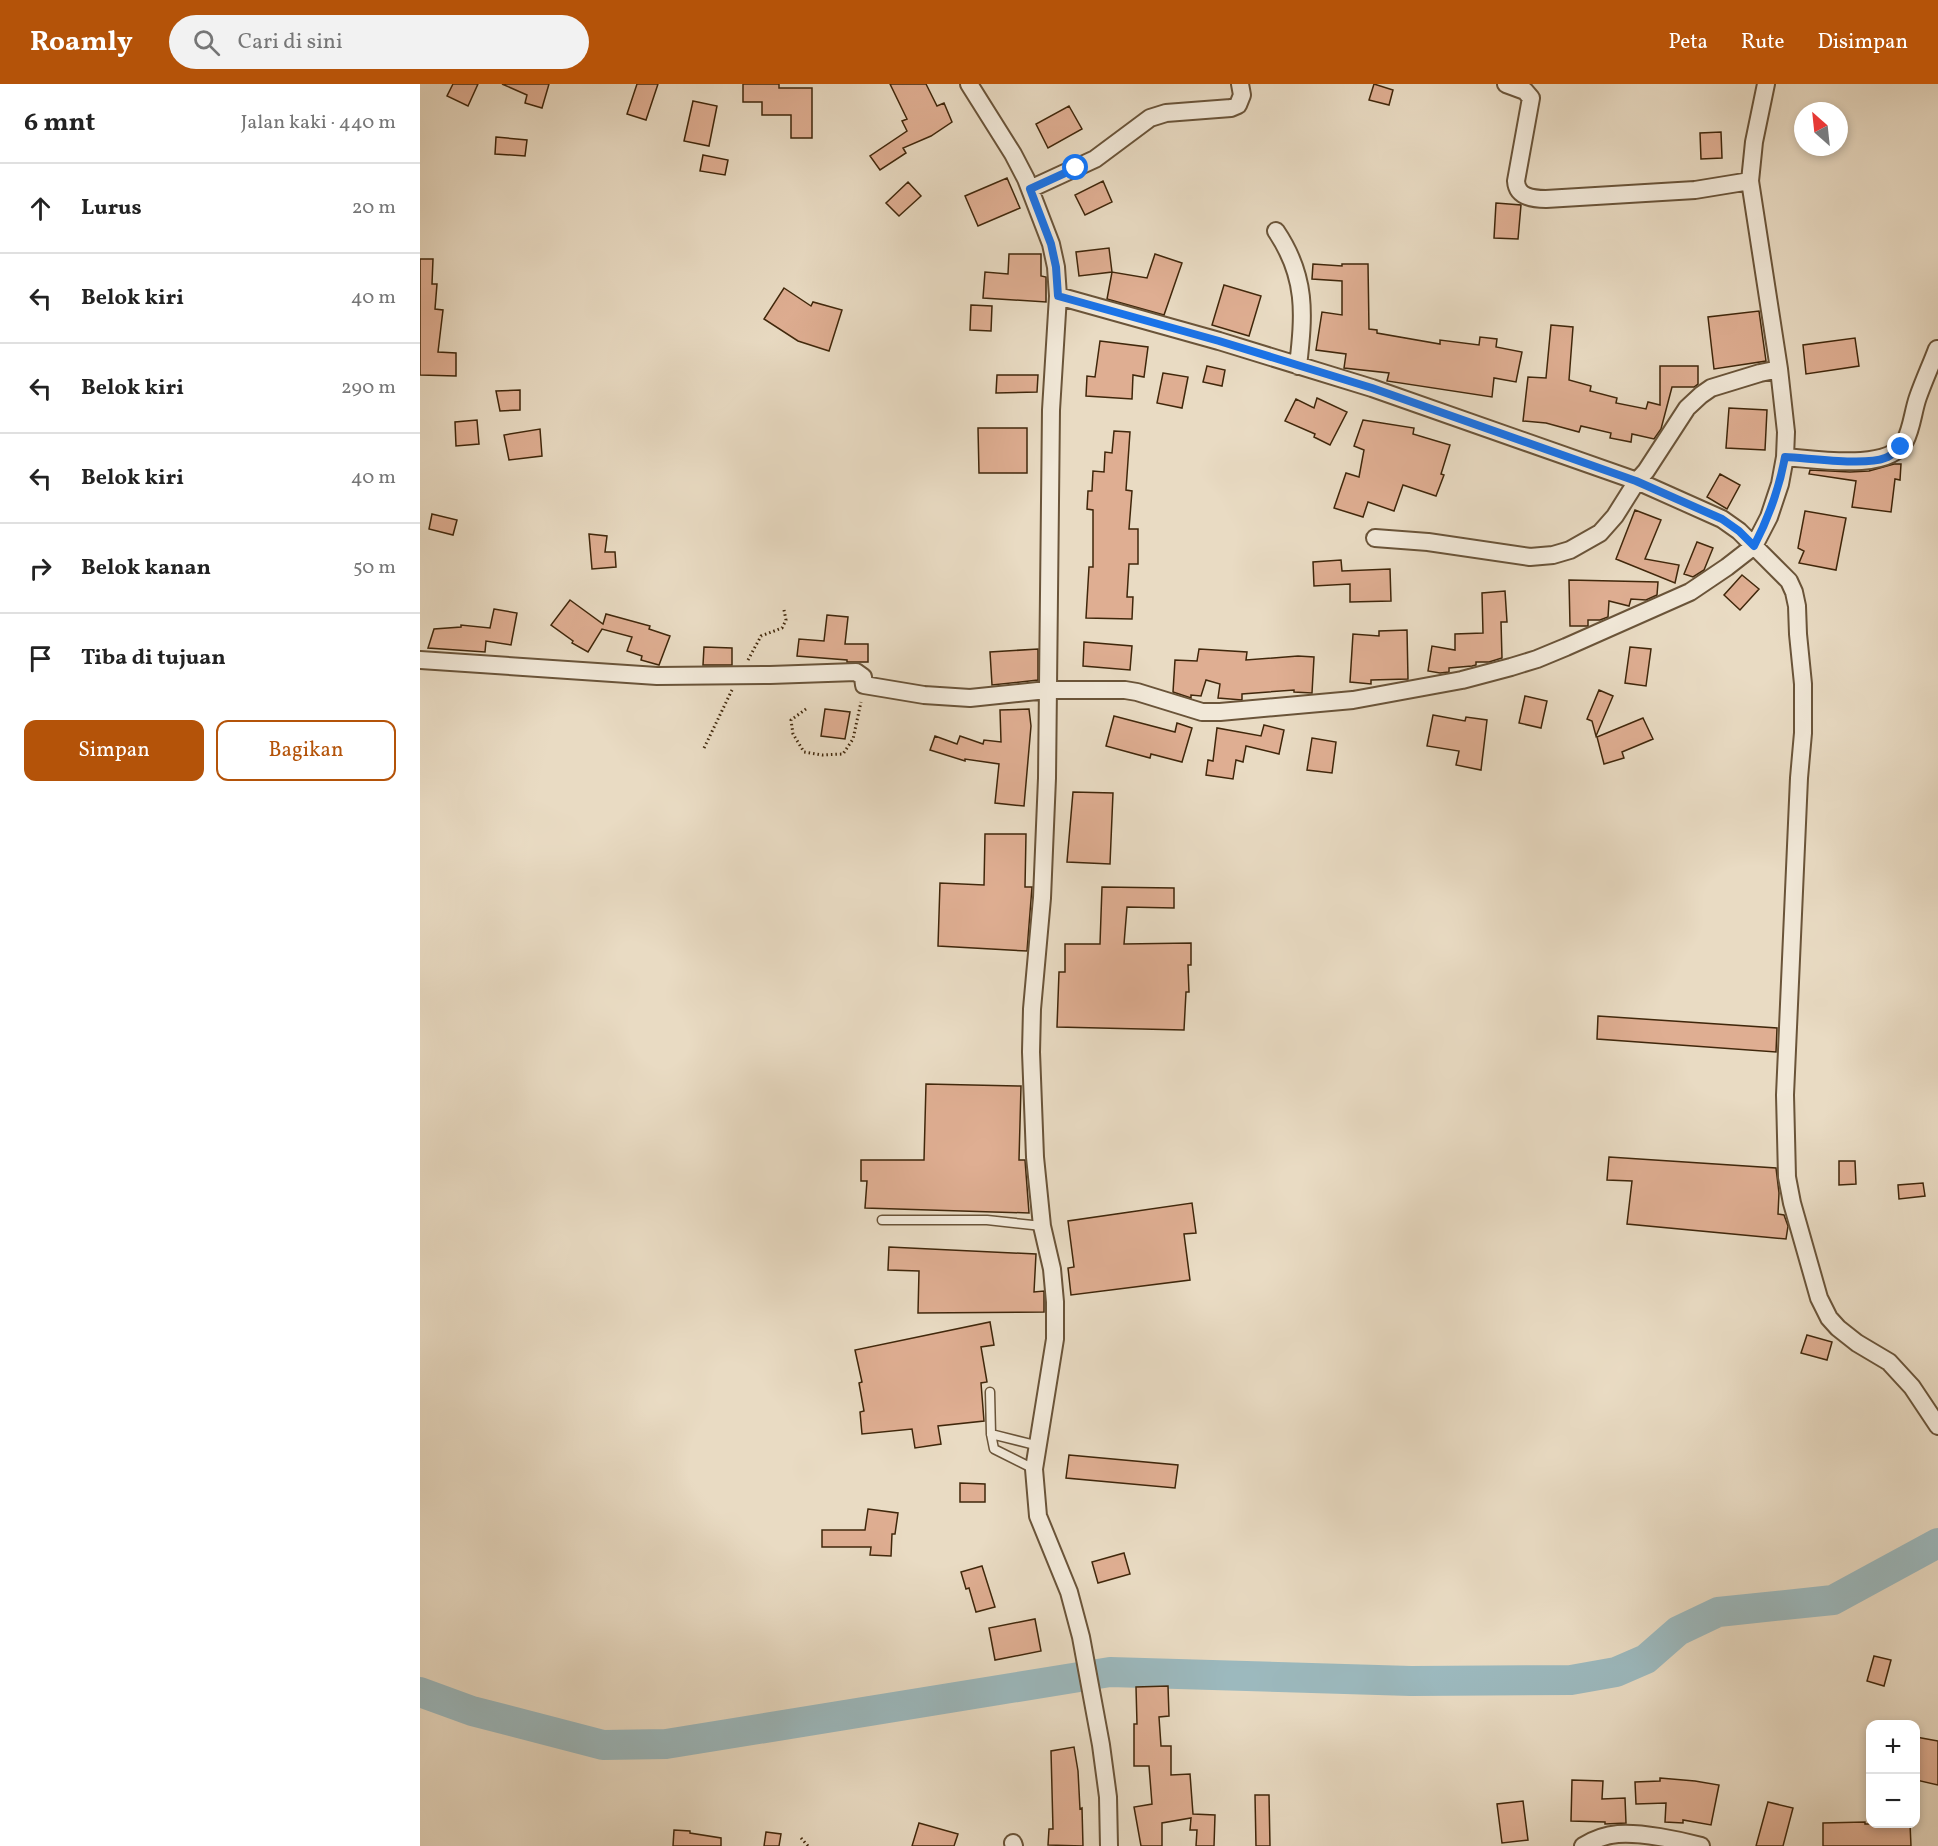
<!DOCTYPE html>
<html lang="id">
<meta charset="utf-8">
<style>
:root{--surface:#fff;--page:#f2f2f2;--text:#222;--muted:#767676;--line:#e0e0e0;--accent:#b45309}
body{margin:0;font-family:Vollkorn,serif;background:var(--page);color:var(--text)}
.controls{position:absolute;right:18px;bottom:18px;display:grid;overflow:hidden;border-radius:12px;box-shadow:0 3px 9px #0003}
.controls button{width:54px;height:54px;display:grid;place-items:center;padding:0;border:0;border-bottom:2px solid var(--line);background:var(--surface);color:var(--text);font:30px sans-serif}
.compass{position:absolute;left:1374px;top:18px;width:54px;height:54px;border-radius:50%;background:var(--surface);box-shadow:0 3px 9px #0003;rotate:333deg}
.stop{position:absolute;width:18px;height:18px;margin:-14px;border:4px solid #1a73e8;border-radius:50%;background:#fff}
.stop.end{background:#1a73e8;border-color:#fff;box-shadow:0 2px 6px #0008}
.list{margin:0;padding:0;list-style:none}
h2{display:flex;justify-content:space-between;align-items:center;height:78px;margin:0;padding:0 24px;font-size:26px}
h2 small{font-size:20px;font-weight:400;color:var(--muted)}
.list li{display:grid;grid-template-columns:39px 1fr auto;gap:18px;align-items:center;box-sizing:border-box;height:90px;padding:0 24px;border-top:2px solid var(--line)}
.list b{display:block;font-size:22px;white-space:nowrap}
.list em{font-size:20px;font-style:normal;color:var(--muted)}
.actions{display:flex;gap:12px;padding:18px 24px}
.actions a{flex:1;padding:14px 0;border:2px solid var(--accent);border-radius:12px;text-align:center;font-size:21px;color:var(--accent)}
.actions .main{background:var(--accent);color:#fff}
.icon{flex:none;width:33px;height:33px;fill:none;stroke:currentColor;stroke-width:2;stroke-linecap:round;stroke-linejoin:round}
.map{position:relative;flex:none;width:1518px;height:1762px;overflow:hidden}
header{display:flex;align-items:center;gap:36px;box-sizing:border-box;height:84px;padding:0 30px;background:var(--accent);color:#fff}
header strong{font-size:28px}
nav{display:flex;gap:33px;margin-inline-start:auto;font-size:21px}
.search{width:420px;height:54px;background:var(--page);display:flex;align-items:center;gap:15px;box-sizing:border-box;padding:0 21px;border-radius:33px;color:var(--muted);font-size:22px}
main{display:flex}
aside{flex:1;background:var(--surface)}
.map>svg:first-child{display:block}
</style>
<header>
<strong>Roamly</strong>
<div class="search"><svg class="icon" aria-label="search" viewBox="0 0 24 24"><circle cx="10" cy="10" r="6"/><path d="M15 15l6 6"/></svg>Cari di sini</div>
<nav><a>Peta</a><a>Rute</a><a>Disimpan</a></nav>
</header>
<main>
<aside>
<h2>6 mnt<small>Jalan kaki · 440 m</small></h2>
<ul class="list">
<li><svg class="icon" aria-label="ahead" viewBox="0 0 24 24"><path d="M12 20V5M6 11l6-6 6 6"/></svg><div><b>Lurus</b></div><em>20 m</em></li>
<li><svg class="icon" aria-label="left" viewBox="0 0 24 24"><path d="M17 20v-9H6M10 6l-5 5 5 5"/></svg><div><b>Belok kiri</b></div><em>40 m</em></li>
<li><svg class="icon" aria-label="left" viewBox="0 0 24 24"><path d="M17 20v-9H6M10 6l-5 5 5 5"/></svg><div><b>Belok kiri</b></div><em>290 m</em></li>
<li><svg class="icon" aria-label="left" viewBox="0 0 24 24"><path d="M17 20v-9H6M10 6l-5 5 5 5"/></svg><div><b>Belok kiri</b></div><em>40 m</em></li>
<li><svg class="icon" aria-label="right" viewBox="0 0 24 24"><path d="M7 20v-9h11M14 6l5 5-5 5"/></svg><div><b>Belok kanan</b></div><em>50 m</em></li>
<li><svg class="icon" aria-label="arrive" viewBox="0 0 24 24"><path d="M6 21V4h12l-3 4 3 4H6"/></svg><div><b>Tiba di tujuan</b></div></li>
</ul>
<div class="actions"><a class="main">Simpan</a><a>Bagikan</a></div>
</aside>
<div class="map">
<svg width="1518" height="1762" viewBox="0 0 1518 1762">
<rect width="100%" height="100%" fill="#e9dbc3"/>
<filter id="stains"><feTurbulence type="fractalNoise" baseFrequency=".00333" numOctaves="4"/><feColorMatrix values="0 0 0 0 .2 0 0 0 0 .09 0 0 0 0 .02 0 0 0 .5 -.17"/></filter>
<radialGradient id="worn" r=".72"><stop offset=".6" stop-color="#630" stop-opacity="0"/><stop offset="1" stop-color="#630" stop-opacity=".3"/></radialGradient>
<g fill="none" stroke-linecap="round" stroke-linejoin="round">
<!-- river -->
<path stroke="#9cb9be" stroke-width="30" d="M0 1608 52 1627 183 1661 246 1660 690 1588 991 1597 1151 1596 1196 1588 1226 1575 1258 1547 1298 1528 1413 1516 1518 1459"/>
</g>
<!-- building -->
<path fill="#dfae92" stroke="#40270b" stroke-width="1.5" d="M33 0H58L48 22 27 12Z
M82 0H129L122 24 105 19 107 11Z
M217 0H238L226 36 207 30Z
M323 0H359V4H392V54H371V31H342V18H323Z
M470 0H506L517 22 524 19 532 38 511 52 483 64 486 69 460 86 450 72 487 47 482 37 487 35Z
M954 0 973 6 969 21 949 16Z
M273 17 297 22 289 62 264 57Z
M649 22 662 45 628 64 616 40Z
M1301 48 1302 74 1281 75 1280 49Z
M76 53 107 56 105 72 75 70Z
M283 71 308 76 305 91 280 87Z
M587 94 600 124 558 142 545 112Z
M683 97 692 118 665 131 655 111Z
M488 98 501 112 479 132 466 119Z
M1076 119 1101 121 1098 155 1074 154Z
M689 164 692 188 659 192 656 168Z
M589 170H621V192L626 193V218L563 214 565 188 588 190Z
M735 170 762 179 744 231 687 215 692 188 727 194Z
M0 175H13L12 200H17L15 225 23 226 18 268 36 269V292L0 291Z
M893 180 922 182V180H948L949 245 957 246V249L1020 260V256L1059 261 1060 253 1077 255 1076 263 1102 268 1096 298 1074 294 1072 313 967 297 969 289 924 284 926 270 896 266 902 228 922 231V197L892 195Z
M804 201 841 212 829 252 792 241Z
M364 204 391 222 393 218 422 226 409 267 378 257 344 235Z
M551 221 572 222 571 247 550 246Z
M1339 227 1346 277 1294 285 1288 233Z
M1131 241 1153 243 1149 296 1171 302 1170 307 1197 314 1196 319 1226 325 1228 318 1240 321V282H1278V300L1274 303H1252L1241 345 1234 355 1212 350 1211 358 1190 354 1191 349 1161 342 1159 348 1126 339 1103 337 1108 293 1126 294Z
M1435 254 1439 282 1386 290 1383 261Z
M680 257 728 263 724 293 713 291 712 315 666 312 667 292 675 293Z
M787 282 805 286 802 302 783 298Z
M743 289 768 293 762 324 737 319Z
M577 291H618L617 308 576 309Z
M100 306V326L80 327 76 307Z
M897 314 927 328 910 361 894 353 895 350 865 337 876 315 894 324Z
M1309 324 1347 326 1345 366 1306 364Z
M57 336 59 360 36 362 35 338Z
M943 336 994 344 993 350 1030 361 1021 390 1024 391 1016 412 983 401 974 427 948 418 943 433 914 424 926 389 939 393 944 366 934 362Z
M558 344H607V389H559Z
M120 345 122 372 89 376 84 351Z
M694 347 710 348 706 406 712 407 709 445H718V480H709L707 513H713L712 535 666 534 669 483H673V426L667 425 668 407H672L673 387 684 388 685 368 692 369Z
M1474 380H1481L1480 396 1475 395 1471 428 1432 423 1436 397 1389 390 1390 386 1430 388 1449 387Z
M1300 390 1320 401 1307 425 1287 413Z
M1215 426 1241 436 1225 475 1259 481 1255 499 1196 475Z
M1385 427 1426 434 1416 486 1379 479 1384 467 1378 464Z
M12 430 37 436 33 451 9 445Z
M169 450 187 452 185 468H195L196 483 172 485Z
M1277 458 1293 464 1284 486 1273 493 1264 490Z
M921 476 922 487 970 485 971 517 930 518V500L894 502 893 478Z
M1322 491 1339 505 1320 526 1304 511Z
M1149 496 1238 498 1237 511 1226 516 1211 515 1209 522 1189 517 1188 533 1180 536H1168V542H1150Z
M1085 507 1087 538H1081L1082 574 1069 578H1056V581L1052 582 1029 584V588L1020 589 1008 587 1012 562 1035 566V550L1063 549 1062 509Z
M150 516 183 540 186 530 230 542 229 545 250 552 239 581 221 576 222 572 207 567 212 553 182 545 168 568 152 559 153 557 131 541Z
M74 525 97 529 91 561 66 557 65 568 8 564 14 545 41 543V541L70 544Z
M407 531 428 533 425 560H448V578H427V576L377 572 379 555 404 557Z
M987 546 988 595 951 596V600L930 598 933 550 959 552V547Z
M664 558 712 562 710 586 663 582Z
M284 563 312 564V581H283Z
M1210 563 1231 565 1226 602 1205 599Z
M618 565V596L572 601 570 568Z
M779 565 827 568 826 576 878 572 894 573 892 609 874 608V606L822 610V616L798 614 800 600 786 596 781 612 771 611V614L753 608 755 576 777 577Z
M1179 606 1193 612 1176 652 1172 637 1167 635Z
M1105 612 1127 617 1121 644 1099 639Z
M405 625 430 628 425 655 401 652Z
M609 625 611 642 604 722 575 719 579 680 545 675V677L510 666 515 652 537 660 540 652 563 660 564 656 581 658 580 626Z
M1013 631 1045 637 1046 633 1067 636 1061 686 1036 681 1039 667 1007 662Z
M694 632 755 648 757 639 772 644 762 678 731 670 730 674 686 662Z
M1223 634 1233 655 1202 668 1204 674 1184 680 1177 653Z
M844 641 864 646 859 670 826 662 823 678 816 676 813 695 786 691 788 676 793 677 797 644 841 652Z
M892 654 916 658 912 689 887 686Z
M653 708 693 709 690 780 647 778Z
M565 750H606L605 803H612L607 867 518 862 520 799 564 801Z
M682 803 754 804V824L707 823 704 860 771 859V881H768L769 908H766L764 946 637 943 639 888H645V860H680Z
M1178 932 1357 944 1356 968 1177 955Z
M506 1000 601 1002 599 1076H605L609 1129 445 1124 447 1097H441V1076H504Z
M1189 1073 1356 1084 1359 1109 1358 1130 1364 1131 1368 1142 1366 1155 1207 1140 1212 1097 1187 1096Z
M1419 1077H1435L1436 1100 1419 1101Z
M1503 1099 1505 1112 1479 1115 1478 1101Z
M772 1119 776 1149 764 1150 770 1196 651 1211 648 1184 654 1183 648 1137Z
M469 1163 616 1170 614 1208 624 1207V1228L498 1229 499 1187 468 1186Z
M570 1238 574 1261 561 1263 567 1298 561 1299 564 1337 518 1342 521 1360 495 1364 492 1345 442 1350 440 1328 444 1327 439 1299 442 1298 435 1266Z
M1387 1251 1412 1258 1407 1276 1381 1269Z
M649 1371 758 1381 755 1404 646 1394Z
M540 1399 565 1400V1418H540Z
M448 1425 478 1429 475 1450H472L471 1472 450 1471 451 1463H402V1446H445Z
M704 1469 710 1490 678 1499 672 1478Z
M562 1482 575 1523 556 1528 549 1504 546 1505 541 1488Z
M615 1535 621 1567 575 1576 569 1544Z
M1454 1572 1471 1576 1464 1602 1447 1597Z
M748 1602 749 1632 739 1633 741 1662H751V1691L770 1690 773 1730 795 1731 794 1762H776L777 1746H770L771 1734 742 1739V1762H721L714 1723 732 1720 729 1682H714V1640H717L716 1603Z
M1496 1653 1518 1657V1701L1496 1696Z
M654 1663 658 1687 660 1725 662 1724 663 1762 628 1761 629 1745H633L631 1667Z
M1240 1694 1275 1697 1299 1701 1291 1741 1263 1736V1739L1245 1738 1246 1719 1216 1720 1215 1698 1240 1697Z
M1152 1696 1183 1697 1182 1715 1205 1714 1206 1739 1185 1740V1738L1151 1737Z
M835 1711H849L850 1762H836Z
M1103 1717 1108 1756 1082 1759 1077 1720Z
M1348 1718 1373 1724 1363 1762H1336Z
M1445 1738V1740H1490L1491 1762H1403V1739Z
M499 1739 538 1750 534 1762H492Z
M254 1746 270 1747V1749L301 1754V1762H253Z
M346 1748 361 1750 359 1762H344Z"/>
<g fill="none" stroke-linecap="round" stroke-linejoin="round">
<!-- lane casing -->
<g stroke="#6a5439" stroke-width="11">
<path id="lane" d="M462 1136H567L622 1142
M570 1308 571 1350 574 1365 614 1385
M571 1350 619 1362"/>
</g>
<!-- street casing -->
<g stroke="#6a5439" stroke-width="20">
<path id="street" d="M549 0 593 70 606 95 631 160 636 183 638 212 631 326 627 694 622 814 612 925 611 968 615 1073 622 1142 632 1185 635 1218V1255L614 1385 618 1432 649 1508 661 1553 681 1661 688 1713 689 1762
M1086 0 1105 7 1111 14 1096 97C1097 113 1112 115 1126 115L1275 106 1330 97
M610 105 675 75 730 34 746 29 811 24 818 21 822 11 820 0
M856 147C887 193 884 230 878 282
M638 212 799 257 952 304 1217 397 1302 435 1319 447 1369 497 1374 508 1377 522 1378 550 1383 600V649L1379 694 1365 1011 1367 1093 1372 1119 1399 1214 1409 1234 1418 1244 1437 1259 1469 1278 1492 1303 1518 1342
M1365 373C1395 375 1470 388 1485 357 1492 344 1493 327 1498 313 1504 296 1511 281 1517 265
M955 454 1008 458 1110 473 1133 471 1150 466 1180 449 1195 432 1217 397 1226 387 1267 324 1281 311 1291 304 1340 289 1359 285 1330 97 1334 58 1346 0
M0 576 237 592 350 591 436 588 443 593 444 601 504 611 550 614 627 606H705L717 608 782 628H800L933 616 1042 596 1091 583 1117 575 1146 563 1270 508 1307 483 1334 462 1349 433 1360 400 1365 373 1366 348 1359 285
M593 1759 594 1762
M1163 1762C1173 1756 1186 1751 1198 1750 1220 1748 1259 1756 1281 1762"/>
</g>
<!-- path -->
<path stroke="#40270b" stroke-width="3" stroke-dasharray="1.5 3" stroke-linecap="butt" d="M328 576 341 552 362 544 366 536 364 526
M386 625 371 636 373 650 384 668 402 671 423 670 433 655 441 618
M284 664 312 606
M381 1754 388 1762"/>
<!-- lane -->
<use href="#lane" stroke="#f1e8d8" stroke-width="8"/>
<!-- street -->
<use href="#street" stroke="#f1e8d8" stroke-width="16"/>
</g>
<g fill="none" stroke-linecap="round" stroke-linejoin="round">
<!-- route -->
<path stroke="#1a73e8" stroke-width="8" d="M656 84 610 105 631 160 636 183 638 212 799 257 952 304 1216 397 1302 435 1319 447 1334 462C1349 433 1359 405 1365 373 1389 374 1445 382 1465 374 1471 372 1476 367 1481 363"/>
</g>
<rect width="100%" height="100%" filter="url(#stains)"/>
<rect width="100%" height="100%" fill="url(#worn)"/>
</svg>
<div class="controls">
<button>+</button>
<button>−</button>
</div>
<svg class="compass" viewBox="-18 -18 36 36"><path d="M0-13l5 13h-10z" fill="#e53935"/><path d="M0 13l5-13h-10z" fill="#767676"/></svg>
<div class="stop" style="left:656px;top:84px"></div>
<div class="stop end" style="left:1481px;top:363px"></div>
</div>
</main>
